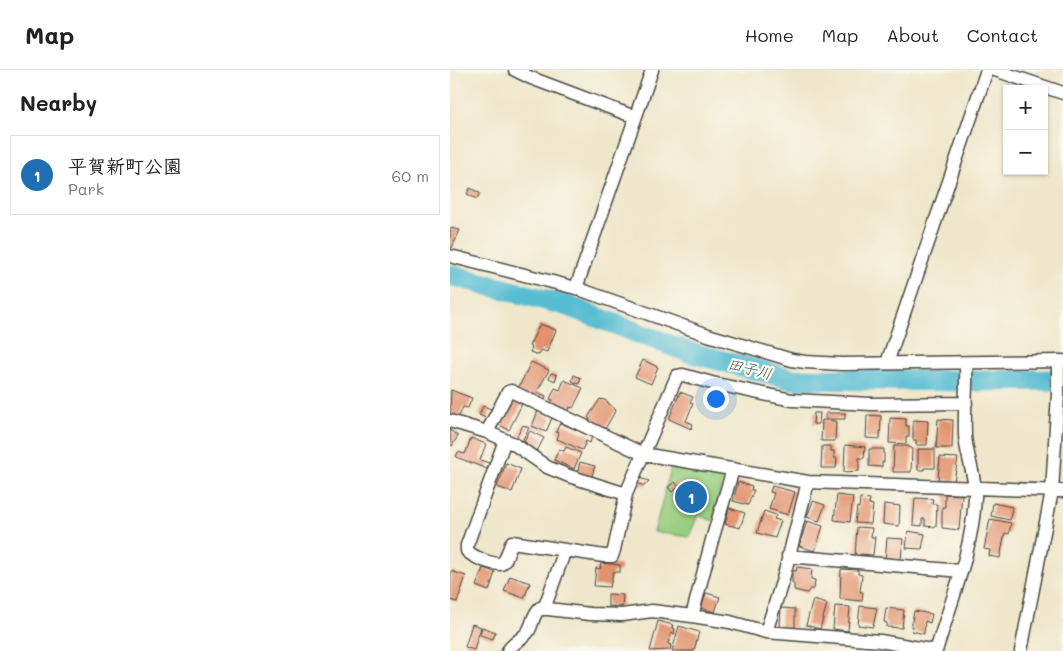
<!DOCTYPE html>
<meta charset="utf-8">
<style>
:root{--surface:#fff;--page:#f2f2f2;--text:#222;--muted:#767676;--line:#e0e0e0;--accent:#1f6fb2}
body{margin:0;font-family:Mali,"Klee One",sans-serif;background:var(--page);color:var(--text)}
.controls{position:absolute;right:15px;top:15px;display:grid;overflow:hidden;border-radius:0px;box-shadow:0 1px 4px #0004}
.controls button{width:45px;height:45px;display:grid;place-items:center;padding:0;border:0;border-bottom:1px solid var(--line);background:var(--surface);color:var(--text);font:25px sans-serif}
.you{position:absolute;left:265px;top:328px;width:18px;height:18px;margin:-12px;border:4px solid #fff;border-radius:50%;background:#1a73e8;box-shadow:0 0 0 8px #1a73e833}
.badge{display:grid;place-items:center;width:32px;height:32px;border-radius:50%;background:var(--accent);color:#fff;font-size:16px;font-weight:700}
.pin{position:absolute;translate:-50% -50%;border:2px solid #fff;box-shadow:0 1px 5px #0006}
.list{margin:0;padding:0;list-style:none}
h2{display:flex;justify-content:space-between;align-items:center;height:65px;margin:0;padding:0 20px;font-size:21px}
h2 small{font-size:16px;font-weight:400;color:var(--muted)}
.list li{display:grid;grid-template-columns:32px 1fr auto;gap:15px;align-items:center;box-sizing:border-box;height:80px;margin:0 10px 10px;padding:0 10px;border:1px solid var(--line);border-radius:0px}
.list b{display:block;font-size:19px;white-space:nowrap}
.list p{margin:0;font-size:16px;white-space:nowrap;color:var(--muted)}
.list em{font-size:16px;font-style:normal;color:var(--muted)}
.map{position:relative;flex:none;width:613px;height:581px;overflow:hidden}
header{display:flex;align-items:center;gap:30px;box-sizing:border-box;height:70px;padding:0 25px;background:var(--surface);border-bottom:1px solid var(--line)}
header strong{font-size:24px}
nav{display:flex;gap:28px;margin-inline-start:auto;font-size:18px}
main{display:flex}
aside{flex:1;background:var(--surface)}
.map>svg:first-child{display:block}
</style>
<header>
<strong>Map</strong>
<nav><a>Home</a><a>Map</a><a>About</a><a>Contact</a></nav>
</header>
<main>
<aside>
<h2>Nearby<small></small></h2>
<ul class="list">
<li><span class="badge">1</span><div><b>平賀新町公園</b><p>Park</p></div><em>60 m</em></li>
</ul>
</aside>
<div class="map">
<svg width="613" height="581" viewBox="0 0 613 581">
<rect width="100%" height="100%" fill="#fbf7ec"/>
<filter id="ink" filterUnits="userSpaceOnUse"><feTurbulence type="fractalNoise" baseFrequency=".02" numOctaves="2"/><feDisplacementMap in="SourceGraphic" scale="10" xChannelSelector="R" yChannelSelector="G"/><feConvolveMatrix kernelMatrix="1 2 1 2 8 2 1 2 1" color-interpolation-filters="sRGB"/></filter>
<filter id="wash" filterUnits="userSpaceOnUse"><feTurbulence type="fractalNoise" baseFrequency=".0096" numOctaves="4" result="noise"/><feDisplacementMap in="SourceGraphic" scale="20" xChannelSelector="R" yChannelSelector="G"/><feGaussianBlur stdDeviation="1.12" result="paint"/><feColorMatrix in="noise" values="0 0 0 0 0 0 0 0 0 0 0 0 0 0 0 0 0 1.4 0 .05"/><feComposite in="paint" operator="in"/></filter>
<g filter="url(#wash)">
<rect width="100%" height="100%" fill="#efe7cb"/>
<!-- green -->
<path fill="#97ce80" stroke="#617c56" d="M222 394 269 403 273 408 263 451 248 445 239 467 204 462Z"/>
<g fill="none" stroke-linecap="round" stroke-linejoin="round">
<!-- river -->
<path stroke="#55bcd2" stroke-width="21" d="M0 205 115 235 238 282 341 309 528 311 613 310"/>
</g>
<g id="blocks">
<!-- building -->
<path fill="#e1926d" d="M20 118 30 123 27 129 17 124Z
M0 158 10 160 2 178 0 177Z
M90 254 106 260 97 282 91 280 89 285 80 282 82 278 79 276Z
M193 290 208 297 201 314 185 307Z
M81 292 99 300 87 322 96 326 93 333 67 321Z
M101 303 107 305 105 311 99 308Z
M124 305 131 308 129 314 122 311Z
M114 310 133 318 123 338 120 337 119 341 101 333 103 330 100 329 105 318 110 320Z
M1 320 22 328 18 338 13 337 8 348 0 344Z
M230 322 243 327 240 333 243 334 236 351 243 354 241 359 219 349Z
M59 327 72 334 59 360 46 353Z
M150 329 155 330 166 340 153 362 139 351 140 349 138 347Z
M33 336 41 339 38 349 29 345Z
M88 341 102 348 96 362 82 356Z
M364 343H370L369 354H363Z
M376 343H395V349H376Z
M417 345 431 346 430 369 416 368Z
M440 348 456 349V356H459V367H456V374L439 373Z
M488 349 503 350 502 378H486Z
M372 350 386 351 385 371H371Z
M463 350 478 351 477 375H466V370H463Z
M110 353 142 366 140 373 136 371 132 380 107 369 109 363 106 362Z
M73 355 79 358 72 371 66 368Z
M0 360 8 366 2 376 0 375Z
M80 361 94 368 87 381 76 375 77 373 74 372Z
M21 368 36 374 30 390 39 393 37 399 6 387 8 382 15 384Z
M395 375 415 377 414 388H409V401L394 402Z
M372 376H381V381H384V388H387L386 398H371Z
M444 376H459V378H462L461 402H443Z
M116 377 131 383 124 399 104 390 109 379 114 381Z
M419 379H434V392H432V397L419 396Z
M468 379H485V398H474V400H468Z
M490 387 508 388 504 411 488 409Z
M130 392 145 396 141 409 127 404Z
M56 393 71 399 62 422 47 417Z
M189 408 199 411 194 416 187 413Z
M225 412 229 417 222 422 218 417Z
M288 412 302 416 301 420H304L298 435 283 431Z
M322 416 345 422 338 445 319 439 324 423 320 422Z
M495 424 512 425 509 460 492 458V437H495Z
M387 425 403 427 400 452 384 450Z
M410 428 420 429 419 434 423 435 421 454 405 453 407 437 409 438Z
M465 428 483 429 482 434H487L486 457 475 456V449H472V456L463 455Z
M363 431 375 435 369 451 357 447Z
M543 433 562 437 560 450 541 446Z
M434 434 450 436 449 456 433 454Z
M279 438 295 443 290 458 275 454Z
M314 441 326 445 324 449 331 451 325 468 307 463Z
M540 449 561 453 559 464 555 463 550 488 539 486 540 480 534 479Z
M357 451 373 456 365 481 349 476Z
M407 457 422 458 421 467H425L423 485 410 484V487L405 486Z
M458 461 475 464 472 479 456 478Z
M437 468 453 469 451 490 435 489Z
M151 493 170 495V502H163L160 517 144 516 146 498 150 499Z
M347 497 362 499 361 509 365 510 364 519H360L357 523 344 520V513H342V501H346Z
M33 498 45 502 39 521 26 516Z
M391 499 408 500V504L412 505 410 522H413L412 531 390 529Z
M1 501 16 506 7 532 0 530Z
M60 506 80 513 74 528 54 521Z
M256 523 270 527 265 542 251 538Z
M158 524 173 525 172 537 158 536Z
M363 530 377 534 370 559 356 555Z
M385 536 400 537 398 561 383 559Z
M410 536 427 538 423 557 408 555Z
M331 538 345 539V558L330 557Z
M436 538 454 540 452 558 437 557V553L434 552Z
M464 541 482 544 480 553 475 551 474 564 462 561 463 557H461Z
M208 551 223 555 222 558 225 559 224 564 221 563 218 574 221 575 220 580 200 581Z
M22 554 31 557 24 580 15 577Z
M229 556 249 562 244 581H222Z
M32 557 46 562 43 569 30 565Z"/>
</g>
</g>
<g filter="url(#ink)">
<use href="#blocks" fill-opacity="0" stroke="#484743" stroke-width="1"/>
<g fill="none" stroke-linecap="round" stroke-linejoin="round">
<!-- minor casing -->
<g stroke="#484743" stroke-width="15">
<path id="minor" d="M65 0 81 8 185 47
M545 0 613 23
M0 186 126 218 258 265 342 290 355 292 391 294 613 291
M126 218 202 0
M437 293 537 0
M0 351 37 362 58 322 61 321 193 384 358 412 613 421
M37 362 64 374 97 397 119 406 176 424
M55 370 17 475V481C25 488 40 494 51 494L55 490 62 472 115 480
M283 399 262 470 242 546 280 552 316 562 430 571 486 581
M338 486 511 501
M94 539 115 480 154 486H162L164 480 176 424 227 306 233 305 262 313 342 330 421 334 516 333
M316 562 333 509 358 412
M58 581C63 572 74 569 79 560 83 553 83 544 90 538L140 544 172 545 202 541 242 546
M486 581C501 531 523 479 525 426 526 405 516 386 515 365 514 341 517 317 516 293
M571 581 602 421 608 324V291"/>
</g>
<!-- minor -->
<use href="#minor" stroke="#fff" stroke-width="12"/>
</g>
</g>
<g text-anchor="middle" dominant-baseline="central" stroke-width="4.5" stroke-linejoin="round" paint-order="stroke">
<!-- water labels -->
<g font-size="15" font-style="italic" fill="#3a5e65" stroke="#fbf7ec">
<text transform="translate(300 298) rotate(14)">田子川</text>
</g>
</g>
</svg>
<div class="controls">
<button>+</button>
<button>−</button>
</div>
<div class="you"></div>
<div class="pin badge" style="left:241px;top:427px">1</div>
</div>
</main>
